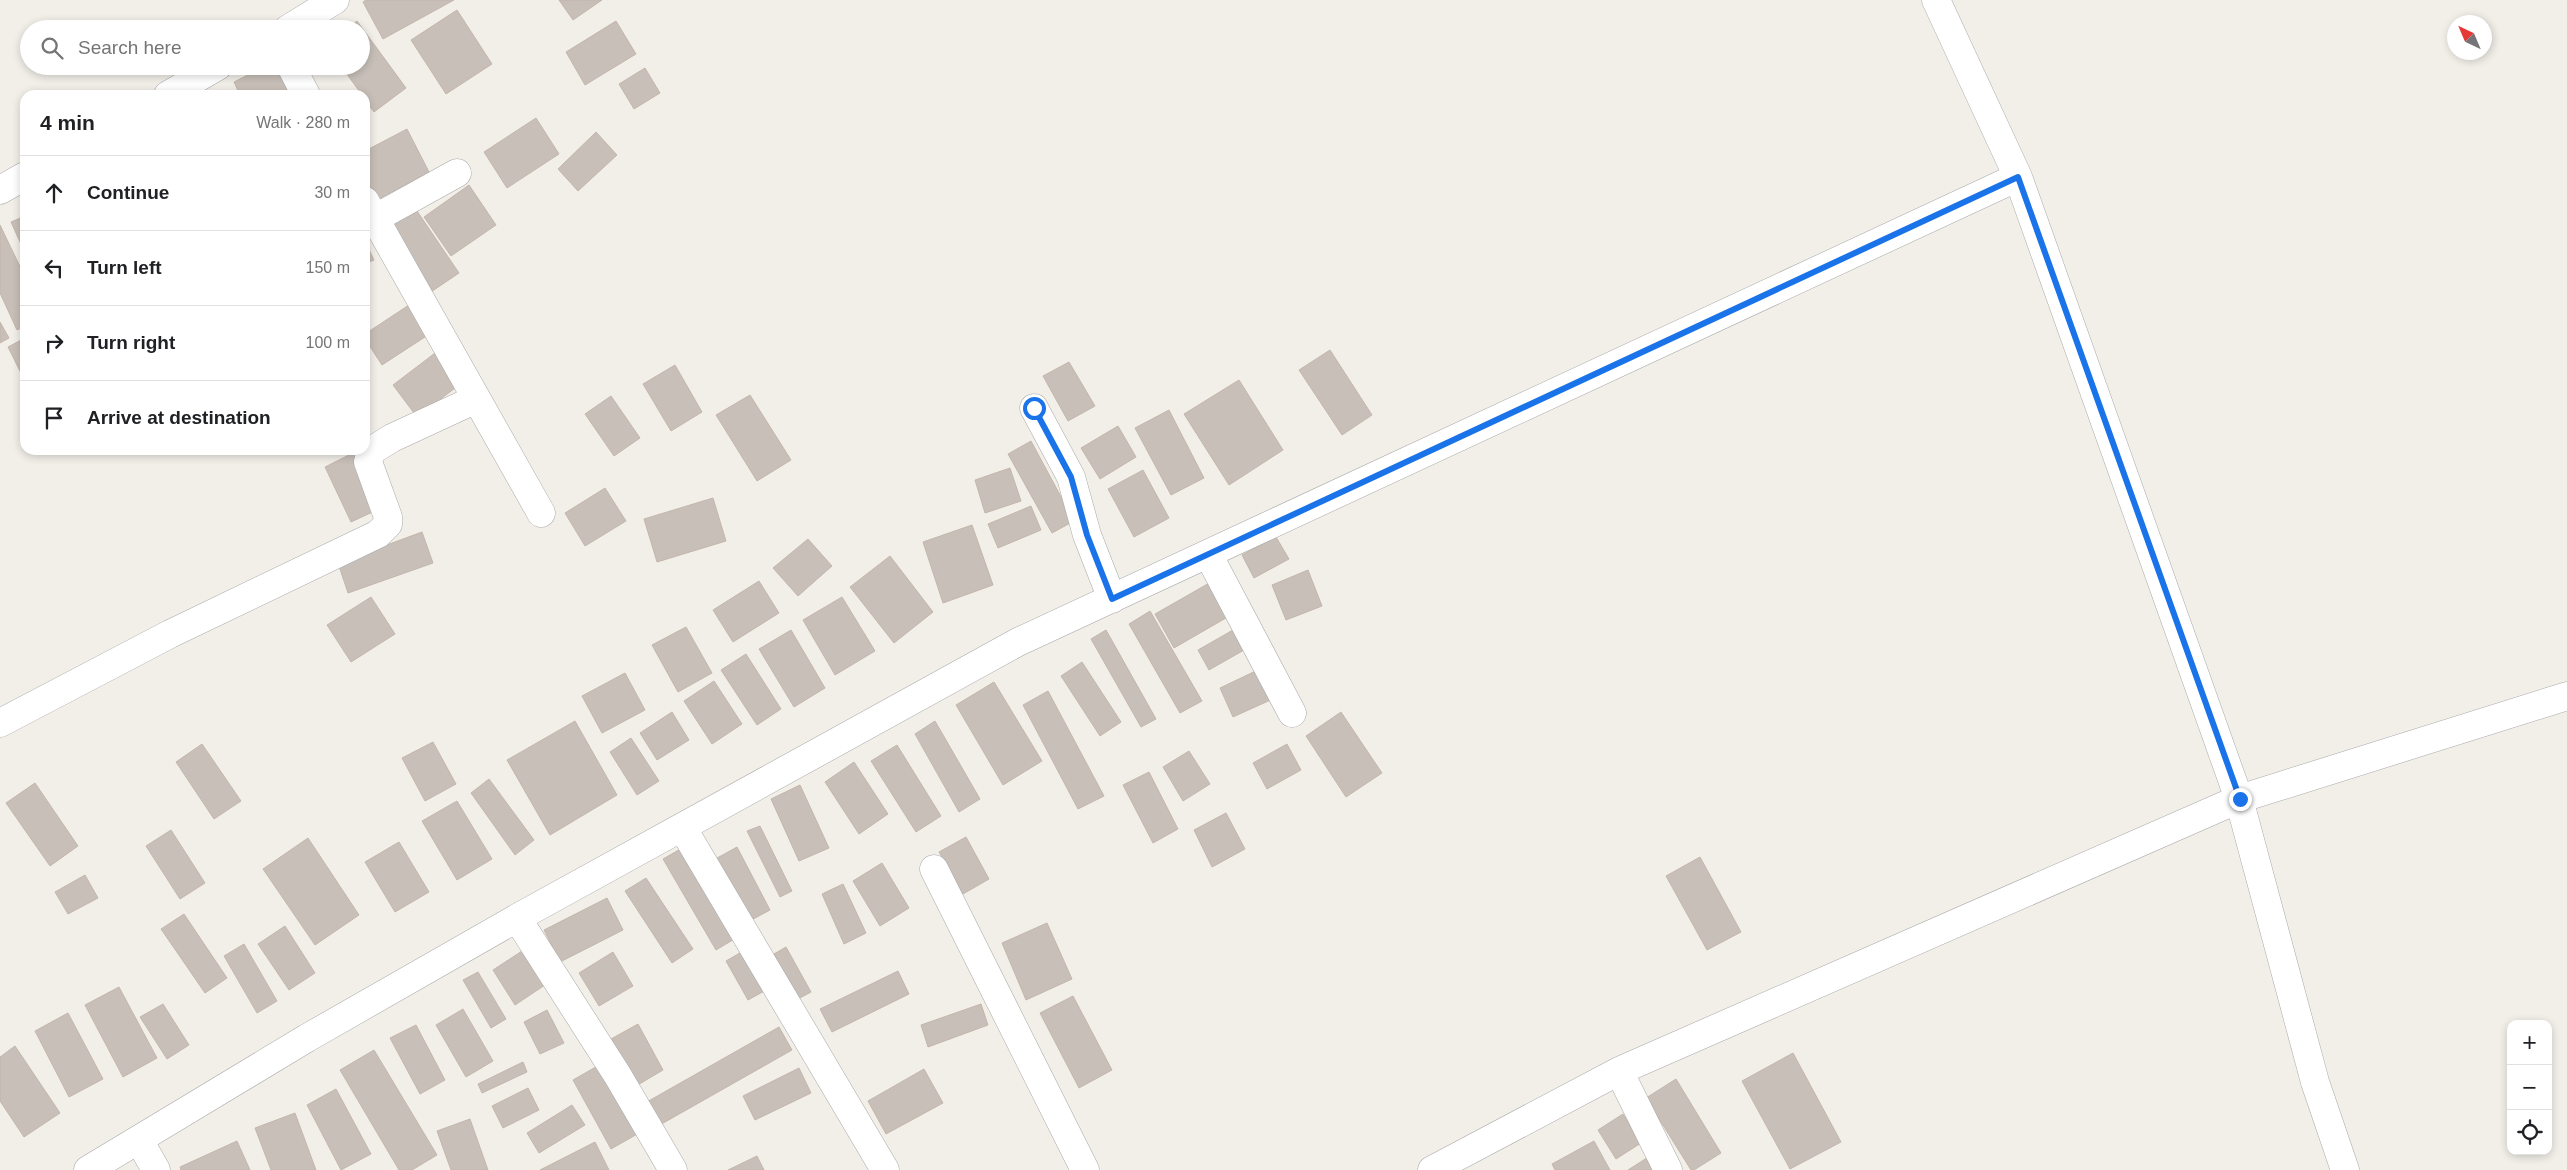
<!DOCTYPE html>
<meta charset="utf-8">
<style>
:root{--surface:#fff;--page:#f6f6f6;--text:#202124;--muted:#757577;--line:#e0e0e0}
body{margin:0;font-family:Arial,sans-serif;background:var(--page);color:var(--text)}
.controls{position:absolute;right:15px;bottom:15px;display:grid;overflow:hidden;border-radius:10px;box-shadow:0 2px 8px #0003}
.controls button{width:45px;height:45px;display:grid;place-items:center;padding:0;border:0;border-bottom:1px solid var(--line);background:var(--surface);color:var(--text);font:25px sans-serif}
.compass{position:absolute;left:2447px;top:15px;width:45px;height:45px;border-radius:50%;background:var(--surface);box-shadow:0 2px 8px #0003;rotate:316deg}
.stop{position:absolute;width:15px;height:15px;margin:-11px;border:4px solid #1a73e8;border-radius:50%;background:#fff}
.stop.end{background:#1a73e8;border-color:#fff;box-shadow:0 1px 5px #0008}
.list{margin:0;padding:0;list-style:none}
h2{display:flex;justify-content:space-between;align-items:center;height:65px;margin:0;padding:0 20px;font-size:21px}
h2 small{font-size:16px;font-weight:400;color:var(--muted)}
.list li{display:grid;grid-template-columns:32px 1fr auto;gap:15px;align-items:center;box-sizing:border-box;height:75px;padding:0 20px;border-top:1px solid var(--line)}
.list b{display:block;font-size:19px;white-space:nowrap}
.list em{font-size:16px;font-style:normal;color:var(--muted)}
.icon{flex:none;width:28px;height:28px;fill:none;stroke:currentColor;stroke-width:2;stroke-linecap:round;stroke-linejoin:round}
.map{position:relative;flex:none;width:2567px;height:1170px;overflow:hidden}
.search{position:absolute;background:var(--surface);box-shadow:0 2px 8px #0003;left:20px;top:20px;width:350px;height:55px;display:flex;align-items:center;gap:12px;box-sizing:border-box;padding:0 18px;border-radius:28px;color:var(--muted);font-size:19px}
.panel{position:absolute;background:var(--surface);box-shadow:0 2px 8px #0003;left:20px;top:90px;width:350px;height:365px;border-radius:15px}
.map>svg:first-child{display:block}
</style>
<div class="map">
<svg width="2567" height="1170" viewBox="0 0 2567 1170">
<rect width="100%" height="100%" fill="#f2efe9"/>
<!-- building -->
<path fill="#c7bfb8" stroke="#c4b6ab" d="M366 0H454L383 39 363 2Z
M559 0H602L573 20Z
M457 10 492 64 446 94 411 40Z
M357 21 406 88 374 112 365 100V95H362L341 66H361V29H347Z
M616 21 636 54 585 85 566 52Z
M265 66H278L293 95H240L234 82Z
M645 68 660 93 634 109 619 84Z
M536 118 559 154 507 188 484 152Z
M407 129 429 172 373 202 365 188V151Z
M596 132 617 155 578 191 558 169Z
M469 185 496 225 451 256 424 217Z
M415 208 459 273 428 294 384 230Z
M25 216V253L11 222Z
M0 225 25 277V326L17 330 0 293Z
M365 241 374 260 365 264Z
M409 305 428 335 382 365 365 339V334Z
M0 322 9 338 0 343Z
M25 338V381L8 347Z
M439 350 463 382 417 417 393 385Z
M1330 350 1372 415 1342 435 1299 370Z
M1069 362 1095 406 1068 421 1043 376Z
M675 365 702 412 671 431 643 384Z
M1239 380 1283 450 1229 485 1184 414Z
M750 395 791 460 757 481 716 415Z
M611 396 640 438 614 456 585 414Z
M1169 410 1204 478 1171 495 1135 428Z
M1118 426 1136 457 1100 479 1081 448Z
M1031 441 1074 521 1052 533 1008 454Z
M353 453 379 509 351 522 325 467Z
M1010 468 1021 501 985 513 975 480Z
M1143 470 1169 518 1134 537 1108 489Z
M605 488 626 521 585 546 565 513Z
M713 498 726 541 657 562 644 519Z
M1031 506 1041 530 998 548 988 524Z
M972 525 993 585 943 603 923 542Z
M422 532 433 563 348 593 338 563Z
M1276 537 1289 559 1254 578 1242 555Z
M808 539 832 566 798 596 773 568Z
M890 556 933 612 894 643 850 587Z
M1308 570 1322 606 1286 620 1272 585Z
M1218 578 1238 611 1174 648 1155 614Z
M759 581 779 613 733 642 713 610Z
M371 597 395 634 351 662 327 625Z
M842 597 875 651 835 675 803 620Z
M1150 611 1202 701 1180 713 1129 624Z
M1240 626 1251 646 1209 670 1198 650Z
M686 627 712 673 678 692 652 645Z
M791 630 825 688 794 707 759 649Z
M1106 630 1156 719 1141 727 1091 639Z
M746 654 781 709 757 725 721 670Z
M1082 662 1121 722 1100 736 1061 676Z
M1264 667 1277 697 1233 717 1220 688Z
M625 673 645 710 602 733 582 696Z
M714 681 742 724 712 744 684 701Z
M994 682 1042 761 1003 785 956 705Z
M1048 691 1104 796 1078 809 1023 705Z
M672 712 689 740 657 760 640 733Z
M1341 712 1382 773 1346 797 1306 736Z
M575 721 617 795 550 835 507 760Z
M935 721 980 799 959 812 915 734Z
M631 738 659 781 637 795 610 752Z
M433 742 456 784 425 801 402 758Z
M202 744 241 801 214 819 176 762Z
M1287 744 1301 770 1267 789 1253 763Z
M897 745 941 816 916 832 871 761Z
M1189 751 1210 784 1183 801 1163 767Z
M854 762 888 814 859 834 825 782Z
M1149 772 1178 829 1153 843 1123 785Z
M489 779 534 840 515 855 471 793Z
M35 783 78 846 50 866 6 803Z
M800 785 829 848 799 861 771 799Z
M457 801 492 859 457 880 422 821Z
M1226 813 1245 849 1212 867 1194 830Z
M760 826 792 891 780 897 747 831Z
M171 830 205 883 180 899 146 846Z
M966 837 989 879 963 894 939 852Z
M308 838 359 915 315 945 263 869Z
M399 842 429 892 395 912 365 862Z
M684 847 736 938 716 950 663 859Z
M737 847 770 910 744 924 710 862Z
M1700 857 1741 932 1707 950 1666 876Z
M882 863 909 908 880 926 853 881Z
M85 875 98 898 68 914 55 892Z
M646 878 693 949 672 963 625 891Z
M843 884 866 933 844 944 822 894Z
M607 898 623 930 560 962 544 930Z
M184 914 227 978 205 993 161 929Z
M1047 923 1072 979 1026 1000 1002 943Z
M285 926 315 973 289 990 258 944Z
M244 944 277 1001 257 1013 224 956Z
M786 947 811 992 798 999 774 954Z
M745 950 768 989 748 1000 726 961Z
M522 951 545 985 515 1005 493 970Z
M613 952 633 986 599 1006 579 973Z
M898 971 909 994 832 1032 820 1009Z
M478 972 506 1019 491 1028 463 980Z
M119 987 157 1058 123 1077 85 1005Z
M1073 996 1112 1070 1079 1088 1040 1013Z
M163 1004 189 1045 167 1059 140 1017Z
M981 1004 988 1025 928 1047 921 1025Z
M463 1009 493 1061 466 1077 436 1025Z
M547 1010 564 1043 540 1054 524 1022Z
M68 1013 103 1079 69 1097 35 1031Z
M638 1024 663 1070 636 1086 611 1039Z
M416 1025 445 1080 420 1094 390 1038Z
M779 1027 792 1050 658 1126 645 1103Z
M15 1046 60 1113 24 1137 0 1101V1057Z
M374 1050 437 1155 412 1170H399L340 1070Z
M1793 1053 1841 1142 1790 1169 1742 1081Z
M523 1062 527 1072 482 1093 478 1084Z
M601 1064 639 1133 611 1149 573 1080Z
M799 1068 811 1093 755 1120 743 1096Z
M924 1069 943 1103 886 1134 868 1101Z
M1676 1079 1721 1153 1694 1170H1691L1646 1098Z
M528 1088 539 1110 503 1128 492 1106Z
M336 1089 371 1154 341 1170 307 1105Z
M572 1105 585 1125 539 1153 527 1133Z
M295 1113 316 1170H271L255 1128Z
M1623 1114 1641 1143 1616 1159 1598 1130Z
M470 1119 488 1170H451L437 1131Z
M237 1141 250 1170H181L180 1167Z
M1594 1141 1610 1170H1555L1552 1164Z
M595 1142 609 1170H540Z
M1653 1154 1662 1170H1628Z
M757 1156 764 1170H728Z"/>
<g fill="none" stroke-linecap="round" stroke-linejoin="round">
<!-- minor casing -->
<g stroke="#a9a9a9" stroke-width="29">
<path id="minor" d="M1936 0 2018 177 2239 799 2315 1082 2345 1170
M288 29 335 0
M291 66 306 95
M168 95 218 66
M0 190 25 176
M365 201 541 513
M374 219 457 173
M1034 408 1071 477 1087 535 1112 599
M1208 554 1292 713
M0 723 170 634 378 534 388 524V517L368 462 371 451 392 438 476 399
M682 827 885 1170
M934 869 1085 1170
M517 918 618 1076 673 1170
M1619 1071 1668 1170
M139 1140 156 1170
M88 1170 307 1038 517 918 1018 642 2018 177
M1432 1170 1619 1071 2239 799 2567 696"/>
</g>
<!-- minor -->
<use href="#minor" stroke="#fff" stroke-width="28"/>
</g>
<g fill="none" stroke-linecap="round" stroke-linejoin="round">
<!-- route -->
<path stroke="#1a73e8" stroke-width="6" d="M1034 408 1071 477 1087 535 1112 599 2018 177 2240 799"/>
</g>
</svg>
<div class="controls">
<button>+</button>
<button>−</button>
<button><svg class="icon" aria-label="locate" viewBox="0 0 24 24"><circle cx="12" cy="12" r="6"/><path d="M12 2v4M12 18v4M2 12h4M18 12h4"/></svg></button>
</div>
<svg class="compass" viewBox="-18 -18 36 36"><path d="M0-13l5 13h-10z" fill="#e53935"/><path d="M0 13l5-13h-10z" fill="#757577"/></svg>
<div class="stop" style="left:1034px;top:408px"></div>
<div class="stop end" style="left:2240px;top:799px"></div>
<div class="search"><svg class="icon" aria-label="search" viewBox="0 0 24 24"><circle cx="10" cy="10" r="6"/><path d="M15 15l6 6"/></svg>Search here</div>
<section class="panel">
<h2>4 min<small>Walk · 280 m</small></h2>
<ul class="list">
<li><svg class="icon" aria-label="ahead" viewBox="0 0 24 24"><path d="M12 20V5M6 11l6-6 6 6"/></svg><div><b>Continue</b></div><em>30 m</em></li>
<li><svg class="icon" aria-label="left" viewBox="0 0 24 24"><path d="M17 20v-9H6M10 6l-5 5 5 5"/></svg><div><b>Turn left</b></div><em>150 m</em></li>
<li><svg class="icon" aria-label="right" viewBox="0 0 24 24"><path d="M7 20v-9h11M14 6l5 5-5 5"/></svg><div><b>Turn right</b></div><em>100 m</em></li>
<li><svg class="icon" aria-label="arrive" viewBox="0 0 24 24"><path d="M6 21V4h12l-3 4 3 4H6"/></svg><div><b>Arrive at destination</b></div></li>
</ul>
</section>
</div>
